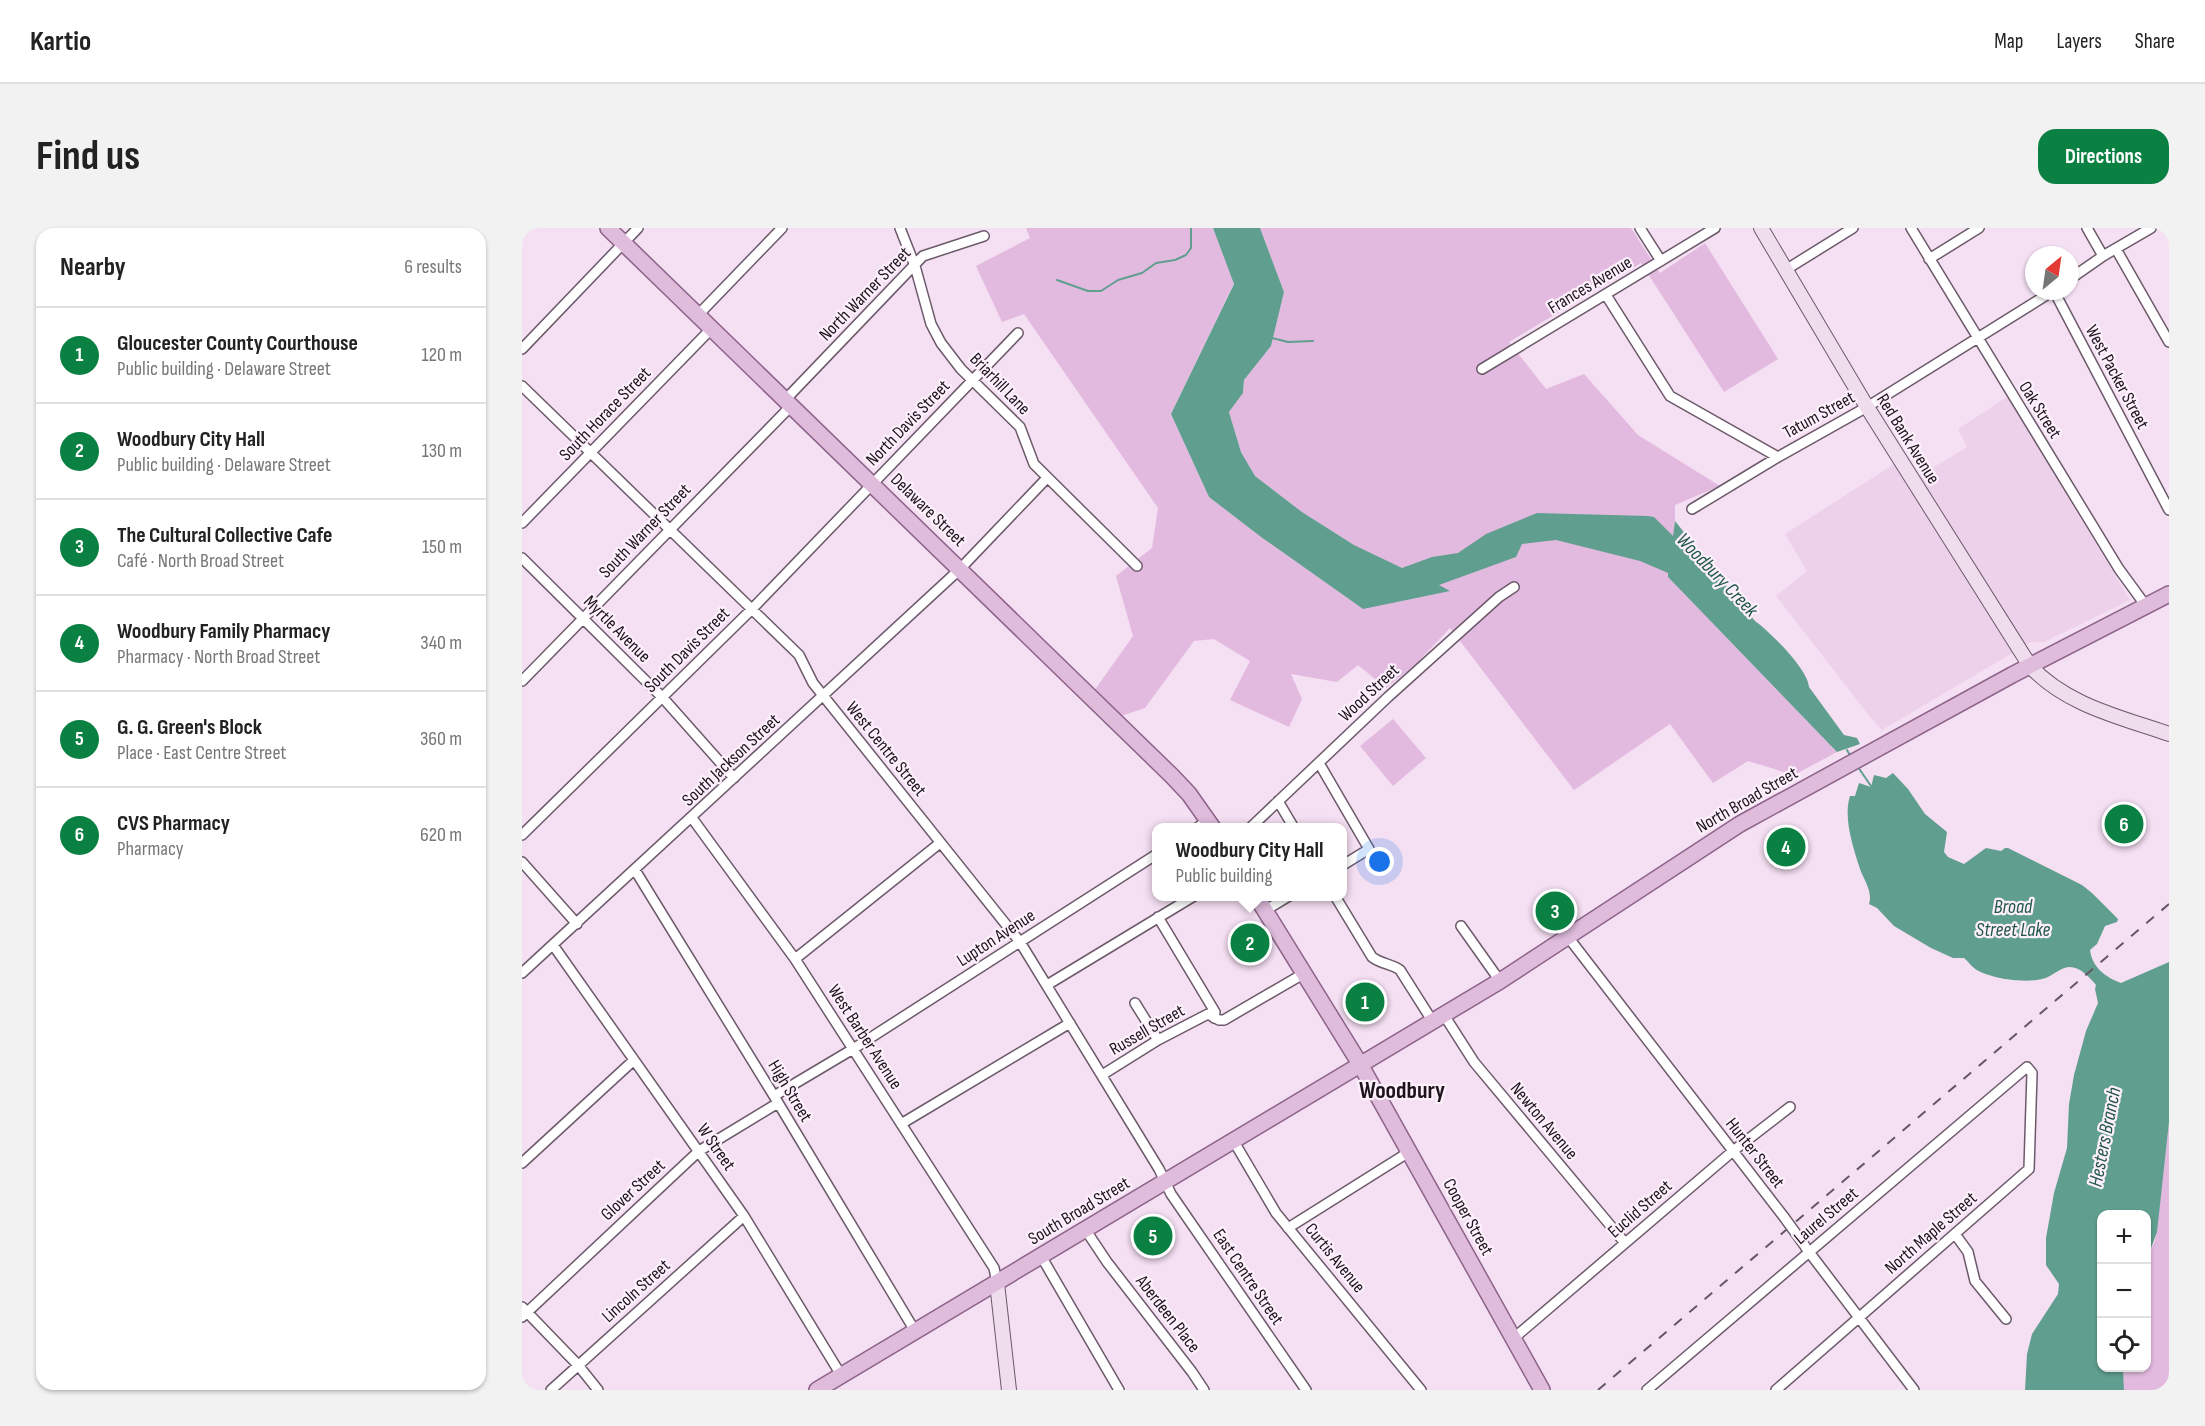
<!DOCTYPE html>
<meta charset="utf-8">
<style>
:root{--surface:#fff;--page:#f2f2f2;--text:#222;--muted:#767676;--line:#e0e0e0;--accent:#0b8043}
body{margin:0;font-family:"Sofia Sans Condensed",sans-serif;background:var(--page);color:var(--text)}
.controls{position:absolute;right:18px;bottom:18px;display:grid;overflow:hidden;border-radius:12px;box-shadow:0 2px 4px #0004}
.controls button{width:54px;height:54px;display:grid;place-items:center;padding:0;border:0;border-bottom:2px solid var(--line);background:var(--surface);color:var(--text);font:30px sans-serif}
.compass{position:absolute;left:1503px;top:18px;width:54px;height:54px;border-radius:50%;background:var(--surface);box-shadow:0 2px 4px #0004;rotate:29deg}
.you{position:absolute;left:858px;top:634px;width:21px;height:21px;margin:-15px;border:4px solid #fff;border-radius:50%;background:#1a73e8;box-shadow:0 0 0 9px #1a73e833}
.badge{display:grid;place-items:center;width:39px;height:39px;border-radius:50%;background:var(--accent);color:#fff;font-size:20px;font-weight:700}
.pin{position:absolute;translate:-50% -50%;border:3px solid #fff;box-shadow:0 2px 6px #0006}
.popup{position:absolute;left:630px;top:595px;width:195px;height:78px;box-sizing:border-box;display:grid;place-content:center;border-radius:12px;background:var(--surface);filter:drop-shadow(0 2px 4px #0005);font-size:20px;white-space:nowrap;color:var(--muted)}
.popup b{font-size:22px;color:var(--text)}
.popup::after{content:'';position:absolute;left:50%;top:100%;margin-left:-12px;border:12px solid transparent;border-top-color:var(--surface)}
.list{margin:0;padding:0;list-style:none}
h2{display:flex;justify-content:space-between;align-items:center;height:78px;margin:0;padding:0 24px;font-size:26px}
h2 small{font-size:20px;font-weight:400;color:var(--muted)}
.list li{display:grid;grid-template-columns:39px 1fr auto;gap:18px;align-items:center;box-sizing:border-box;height:96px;padding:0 24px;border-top:2px solid var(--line)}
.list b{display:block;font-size:22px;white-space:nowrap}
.list p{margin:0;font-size:20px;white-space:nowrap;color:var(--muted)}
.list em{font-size:20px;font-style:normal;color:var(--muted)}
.icon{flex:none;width:33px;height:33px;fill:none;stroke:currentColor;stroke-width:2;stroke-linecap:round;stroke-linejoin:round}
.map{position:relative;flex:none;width:1647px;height:1162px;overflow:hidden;border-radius:18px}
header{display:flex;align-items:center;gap:36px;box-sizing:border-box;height:84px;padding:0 30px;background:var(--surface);border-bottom:2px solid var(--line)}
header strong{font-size:28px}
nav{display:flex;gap:33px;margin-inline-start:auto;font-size:21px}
.intro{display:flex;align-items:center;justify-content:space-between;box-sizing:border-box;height:144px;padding:0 36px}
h1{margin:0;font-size:42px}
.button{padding:15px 27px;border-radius:18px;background:var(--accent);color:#fff;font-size:21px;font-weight:700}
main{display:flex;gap:36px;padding:0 36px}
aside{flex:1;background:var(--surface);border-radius:18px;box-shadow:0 2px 4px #0004}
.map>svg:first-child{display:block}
</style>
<header>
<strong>Kartio</strong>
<nav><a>Map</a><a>Layers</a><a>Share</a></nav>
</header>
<div class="intro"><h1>Find us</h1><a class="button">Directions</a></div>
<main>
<aside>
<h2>Nearby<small>6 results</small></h2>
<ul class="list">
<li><span class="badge">1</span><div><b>Gloucester County Courthouse</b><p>Public building · Delaware Street</p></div><em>120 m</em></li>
<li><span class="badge">2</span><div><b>Woodbury City Hall</b><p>Public building · Delaware Street</p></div><em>130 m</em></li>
<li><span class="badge">3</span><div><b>The Cultural Collective Cafe</b><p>Café · North Broad Street</p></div><em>150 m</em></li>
<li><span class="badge">4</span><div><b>Woodbury Family Pharmacy</b><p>Pharmacy · North Broad Street</p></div><em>340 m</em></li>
<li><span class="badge">5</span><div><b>G. G. Green's Block</b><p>Place · East Centre Street</p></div><em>360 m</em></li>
<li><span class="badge">6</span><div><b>CVS Pharmacy</b><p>Pharmacy</p></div><em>620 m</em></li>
</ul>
</aside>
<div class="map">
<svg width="1647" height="1162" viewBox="0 0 1647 1162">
<rect width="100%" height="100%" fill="#f5dff3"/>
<!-- built -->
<path fill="#edd1ea" d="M1485 169 1608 372 1522 414H1509L1360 502 1349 490 1254 368 1285 343 1263 306 1372 236 1384 256 1445 219 1436 201Z"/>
<!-- green -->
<path fill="#e3badf" d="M504 0H691L712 55 649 186 687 269 739 309 841 381 832 317 780 284 733 248 719 224 707 184 721 165 722 152 749 118 762 64 738 0H1109L1138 45 1183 15 1256 131 1202 164 1119 35 987 114 1024 161 1062 146 1116 207 1198 258 1153 277V293L1146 349 1315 524 1272 547 1226 533 1191 555 1148 496 1052 562 928 400 893 437 864 460 836 437 815 454 769 446 780 471 767 499 708 472 728 433 692 411 672 413 623 480 599 488 572 463 611 408 594 348 630 320 636 280 502 86 480 94 454 38 508 10Z
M871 491 904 530 871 558 838 518Z
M1647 894V1162H1602L1601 1140H1624L1625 1031 1633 1013Z"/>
<!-- water -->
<path fill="#609f8f" d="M691 0H738L762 64 749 118 722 152 721 165 707 184 719 224 733 248 780 284 832 317 880 340 910 329 936 325 964 306 1015 285 1126 288 1132 289 1151 308 1153 293 1233 393C1247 403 1286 441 1287 459L1322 507 1335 510 1338 516 1315 524 1146 349V345L1118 333 1034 312 1000 316 994 329 917 357 928 363 841 381 739 309 687 269 649 186 712 56Z
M1371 545 1386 561 1403 586 1425 604 1422 624 1426 629 1442 636 1464 620 1479 623 1483 620H1486L1560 657 1570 665 1596 691 1595 694 1583 698 1575 716 1568 722C1570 739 1583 749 1599 755L1647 734V894L1635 1004 1625 1031 1624 986H1580V1140H1601L1602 1162H1503L1505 1126 1510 1106 1536 1066 1537 1056 1524 1037V1010L1532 965 1545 920 1547 876 1552 847 1564 803 1576 775 1573 761 1574 757C1568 750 1559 739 1547 739 1539 740 1532 746 1526 749 1510 757 1466 751 1452 740 1448 737 1446 733 1442 730H1431L1409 720 1372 698 1355 680 1347 676C1351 664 1342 652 1338 641 1331 619 1321 590 1328 568H1333L1337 555 1349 559 1352 547 1364 550Z"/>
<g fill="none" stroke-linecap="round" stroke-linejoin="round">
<!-- stream -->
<path stroke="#609f8f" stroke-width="2" d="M535 52 566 63H579L596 52 620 45 634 35 653 32 664 27 669 20V0
M750 110 766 114 791 113
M1325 522 1329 529
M1336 539 1351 561"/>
<!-- street casing -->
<g stroke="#6c5a6b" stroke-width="12">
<path id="street" d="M378 0 393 38 409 96 419 115 439 141 498 199 512 236 615 338
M1118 0 1139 33
M1389 0 1597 341 1624 378
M1565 0 1581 28
M1594 21 1647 114
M1407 31 1457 0
M1265 41 1331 0
M1548 51 1581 28 1629 0
M1532 63 1647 282
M1084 67 1148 168 1256 229
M176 87 260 0
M0 121 116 0
M960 141 1193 0
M0 158 277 427 291 455 498 714 637 941 649 966 784 1162
M264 171 401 28 462 8
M1170 281 1256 229 1345 179 1531 63
M0 295 190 100
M0 330 141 470 212 550
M0 453 270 177
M797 535 847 621 821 637
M756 573 772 600
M170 590 273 731 472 1040 475 1055
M675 600 686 592
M728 600 866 469 977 369 992 359
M0 607 230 381 496 105
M0 634 55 696
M113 642 252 868 393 1103
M813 668 850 729C859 736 870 736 878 742L911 794
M742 683 767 668
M636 689 693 784 692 790
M939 698 978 753
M1046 709 1262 989
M31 717 222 988 319 1147
M273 731 418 615
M0 745 438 341 525 250
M525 757 672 668
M613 775 636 812
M922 787 952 834 1103 1015
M580 847 636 812 686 786 697 792H702L781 746
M252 868 331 821 635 626
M379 896 548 795
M711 912 754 985 899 1162
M0 935 112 832
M766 1000 887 924
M563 1001 585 1034 670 1144 682 1162
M1433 1006 1446 1024 1453 1053 1484 1091
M1284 1020 1392 1162
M519 1028 597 1162
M0 1079 56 1137 76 1162
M0 1089 177 923 256 875
M992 1110 1211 923 1268 879
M29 1162 222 988
M1125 1162 1505 839 1510 845 1507 941 1254 1162"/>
</g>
<!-- secondary casing -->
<g stroke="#6c5a6b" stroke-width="16">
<path id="secondary" d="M1239 0 1345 179 1508 438C1544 477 1598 489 1647 506
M475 1055 487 1162"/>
</g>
<!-- primary casing -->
<g stroke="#8c6389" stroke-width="18">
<path id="primary" d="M86 0 650 548 667 566 691 600
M734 668 838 836 1020 1162
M295 1162 978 753 1218 596 1490 447 1647 366"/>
</g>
<!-- street -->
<use href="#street" stroke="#fff" stroke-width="9"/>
<!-- secondary -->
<use href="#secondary" stroke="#efdded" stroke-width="14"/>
<!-- primary -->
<use href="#primary" stroke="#dfbbdc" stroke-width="15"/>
<!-- rail -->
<path stroke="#625762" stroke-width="2" stroke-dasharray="10 10" stroke-linecap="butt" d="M1076 1162 1647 676"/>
<!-- street-bridge casing -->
<g stroke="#6c5a6b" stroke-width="12" stroke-linecap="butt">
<path id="street-bridge" d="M1262 989 1283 1018"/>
</g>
<!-- street-bridge -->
<use href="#street-bridge" stroke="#fff" stroke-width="9"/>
</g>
<g text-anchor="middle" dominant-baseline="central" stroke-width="4.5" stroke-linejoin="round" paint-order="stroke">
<!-- street labels -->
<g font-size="18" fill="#1b141b" stroke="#fdf0fc">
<text transform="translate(1068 57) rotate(-31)">Frances Avenue</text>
<text transform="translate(343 66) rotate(-46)">North Warner Street</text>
<text transform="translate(1595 149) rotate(62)">West Packer Street</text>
<text transform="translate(478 156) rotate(46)">Briarhill Lane</text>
<text transform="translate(1518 182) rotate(58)">Oak Street</text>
<text transform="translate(83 186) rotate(-46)">South Horace Street</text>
<text transform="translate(1297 187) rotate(-29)">Tatum Street</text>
<text transform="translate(386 195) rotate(-46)">North Davis Street</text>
<text transform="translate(1386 211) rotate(58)">Red Bank Avenue</text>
<text transform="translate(406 282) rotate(44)">Delaware Street</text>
<text transform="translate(123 303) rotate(-46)">South Warner Street</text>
<text transform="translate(95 401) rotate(45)">Myrtle Avenue</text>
<text transform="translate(165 422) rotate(-45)">South Davis Street</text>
<text transform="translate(847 465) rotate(-43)">Wood Street</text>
<text transform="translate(364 521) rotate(51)">West Centre Street</text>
<text transform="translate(209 532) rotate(-43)">South Jackson Street</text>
<text transform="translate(1225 572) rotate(-30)">North Broad Street</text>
<text transform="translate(474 710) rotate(-33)">Lupton Avenue</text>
<text transform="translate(625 802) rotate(-30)">Russell Street</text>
<text transform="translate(343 809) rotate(57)">West Barber Avenue</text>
<text transform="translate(268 863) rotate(59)">High Street</text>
<text transform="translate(1022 893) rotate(50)">Newton Avenue</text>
<text transform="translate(194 919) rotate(55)">W Street</text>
<text transform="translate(1233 925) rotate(52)">Hunter Street</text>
<text transform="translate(111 962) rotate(-43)">Glover Street</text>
<text transform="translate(1118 981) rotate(-41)">Euclid Street</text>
<text transform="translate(557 983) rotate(-31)">South Broad Street</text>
<text transform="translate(1304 988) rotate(-40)">Laurel Street</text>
<text transform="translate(946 989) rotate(61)">Cooper Street</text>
<text transform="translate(1409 1005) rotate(-41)">North Maple Street</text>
<text transform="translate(813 1030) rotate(51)">Curtis Avenue</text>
<text transform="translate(726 1049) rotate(56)">East Centre Street</text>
<text transform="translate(114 1063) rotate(-42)">Lincoln Street</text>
<text transform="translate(646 1086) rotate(52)">Aberdeen Place</text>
</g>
<!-- water labels -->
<g font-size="20" font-style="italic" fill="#22574b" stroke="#fdf0fc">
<text transform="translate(1195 347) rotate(46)">Woodbury Creek</text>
<text x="1491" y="679">Broad<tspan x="1491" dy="23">Street Lake</tspan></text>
<text transform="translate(1583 909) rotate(-79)">Hesters Branch</text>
</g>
<!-- district labels -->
<g font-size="24" font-weight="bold" fill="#1b141b" stroke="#fdf0fc">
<text x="880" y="862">Woodbury</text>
</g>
</g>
</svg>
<div class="controls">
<button>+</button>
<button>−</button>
<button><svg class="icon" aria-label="locate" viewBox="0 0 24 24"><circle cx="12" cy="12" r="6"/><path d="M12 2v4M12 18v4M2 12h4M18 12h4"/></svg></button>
</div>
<svg class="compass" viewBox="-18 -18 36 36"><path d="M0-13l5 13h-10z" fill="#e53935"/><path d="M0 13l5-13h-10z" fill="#767676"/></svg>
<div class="you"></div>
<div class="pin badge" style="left:843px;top:774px">1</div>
<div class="pin badge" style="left:728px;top:715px">2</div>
<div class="popup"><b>Woodbury City Hall</b>Public building</div>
<div class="pin badge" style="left:1033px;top:683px">3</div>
<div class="pin badge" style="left:1264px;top:619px">4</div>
<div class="pin badge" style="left:631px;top:1008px">5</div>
<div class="pin badge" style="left:1602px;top:596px">6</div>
</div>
</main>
